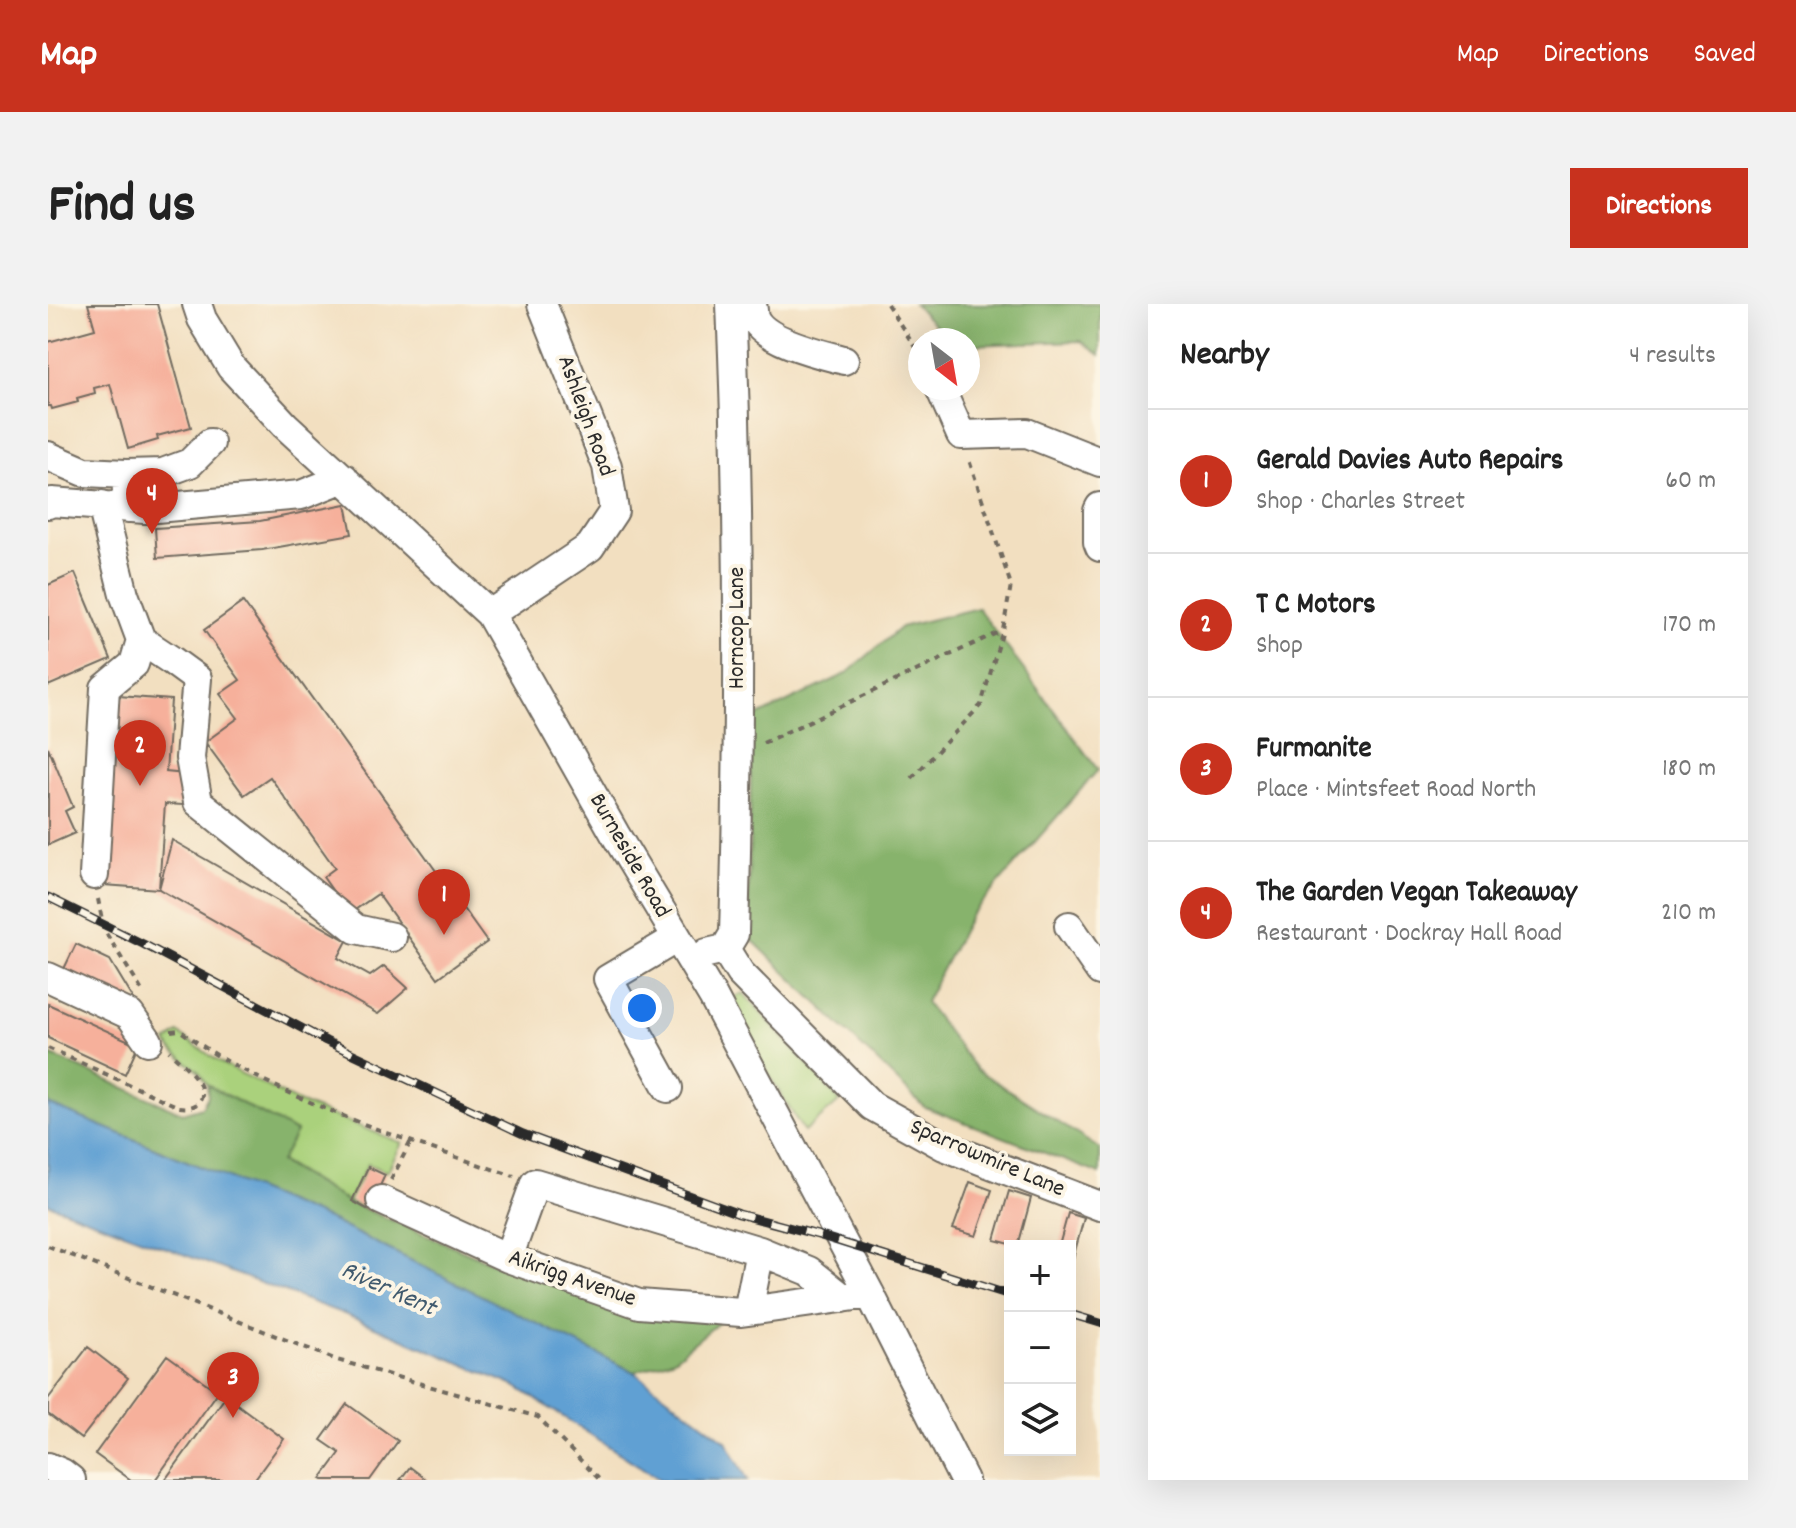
<!DOCTYPE html>
<meta charset="utf-8">
<style>
:root{--surface:#fff;--page:#f2f2f2;--text:#222;--muted:#767676;--line:#e0e0e0;--accent:#c8321e}
body{margin:0;font-family:Dekko,sans-serif;background:var(--page);color:var(--text)}
.controls{position:absolute;right:24px;bottom:24px;display:grid;overflow:hidden;border-radius:0px;box-shadow:0 8px 32px #0002}
.controls button{width:72px;height:72px;display:grid;place-items:center;padding:0;border:0;border-bottom:2px solid var(--line);background:var(--surface);color:var(--text);font:40px sans-serif}
.compass{position:absolute;left:860px;top:24px;width:72px;height:72px;border-radius:50%;background:var(--surface);box-shadow:0 8px 32px #0002;rotate:149deg}
.you{position:absolute;left:594px;top:704px;width:28px;height:28px;margin:-20px;border:6px solid #fff;border-radius:50%;background:#1a73e8;box-shadow:0 0 0 12px #1a73e833}
.badge{display:grid;place-items:center;width:52px;height:52px;border-radius:50%;background:var(--accent);color:#fff;font-size:26px;font-weight:700}
.pin{position:absolute;translate:-50% -66px;filter:drop-shadow(0 2px 4px #0008)}
.pin::after{content:'';position:absolute;top:42px;width:28px;height:24px;background:inherit;clip-path:polygon(0 0,100% 0,50% 100%)}
.list{margin:0;padding:0;list-style:none}
h2{display:flex;justify-content:space-between;align-items:center;height:104px;margin:0;padding:0 32px;font-size:34px}
h2 small{font-size:26px;font-weight:400;color:var(--muted)}
.list li{display:grid;grid-template-columns:52px 1fr auto;gap:24px;align-items:center;box-sizing:border-box;height:144px;padding:0 32px;border-top:2px solid var(--line)}
.list b{display:block;font-size:30px;white-space:nowrap}
.list p{margin:0;font-size:26px;white-space:nowrap;color:var(--muted)}
.list em{font-size:26px;font-style:normal;color:var(--muted)}
.icon{flex:none;width:44px;height:44px;fill:none;stroke:currentColor;stroke-width:2;stroke-linecap:round;stroke-linejoin:round}
.map{position:relative;flex:none;width:1052px;height:1176px;overflow:hidden;border-radius:0px}
header{display:flex;align-items:center;gap:48px;box-sizing:border-box;height:112px;padding:0 40px;background:var(--accent);color:#fff}
header strong{font-size:38px}
nav{display:flex;gap:44px;margin-inline-start:auto;font-size:28px}
.intro{display:flex;align-items:center;justify-content:space-between;box-sizing:border-box;height:192px;padding:0 48px}
h1{margin:0;font-size:56px}
.button{padding:20px 36px;border-radius:0px;background:var(--accent);color:#fff;font-size:28px;font-weight:700}
main{display:flex;gap:48px;padding:0 48px}
aside{flex:1;background:var(--surface);border-radius:0px;box-shadow:0 8px 32px #0002}
.map>svg:first-child{display:block}
</style>
<header>
<strong>Map</strong>
<nav><a>Map</a><a>Directions</a><a>Saved</a></nav>
</header>
<div class="intro"><h1>Find us</h1><a class="button">Directions</a></div>
<main>
<div class="map">
<svg width="1052" height="1176" viewBox="0 0 1052 1176">
<rect width="100%" height="100%" fill="#fcf5e5"/>
<filter id="ink" filterUnits="userSpaceOnUse"><feTurbulence type="fractalNoise" baseFrequency=".0125" numOctaves="2"/><feDisplacementMap in="SourceGraphic" scale="16" xChannelSelector="R" yChannelSelector="G"/><feConvolveMatrix kernelMatrix="1 2 1 2 8 2 1 2 1" color-interpolation-filters="sRGB"/></filter>
<filter id="wash" filterUnits="userSpaceOnUse"><feTurbulence type="fractalNoise" baseFrequency=".006" numOctaves="4" result="noise"/><feDisplacementMap in="SourceGraphic" scale="32" xChannelSelector="R" yChannelSelector="G"/><feGaussianBlur stdDeviation="1.8" result="paint"/><feColorMatrix in="noise" values="0 0 0 0 0 0 0 0 0 0 0 0 0 0 0 0 0 1.4 0 .05"/><feComposite in="paint" operator="in"/></filter>
<g filter="url(#wash)">
<rect width="100%" height="100%" fill="#f2dfc0"/>
<!-- green -->
<path fill="#aad17c" stroke="#6a7e54" stroke-width="2" d="M695 689 792 797 756 828 695 728 682 701 686 694Z
M130 729 174 760 252 799 354 839 339 868 320 860 300 898 232 857 248 828 159 781 152 769 124 746 119 738Z"/>
<!-- forest -->
<path fill="#87b36c" stroke="#596f4c" stroke-width="2" d="M866 0H1052V51L1033 37 920 41V36H900Z
M930 304 1050 466 922 612 877 698 928 765 1052 845V870L876 803 700 632 704 415 798 370 853 323Z
M0 750 134 809 154 803 160 792 159 781 248 828 232 858 300 898 457 964 675 1015 626 1055 586 1068 282 916 0 800Z"/>
<!-- water -->
<path fill="#60a0d3" stroke="#46667f" stroke-width="2" d="M0 800 282 916 586 1068 678 1137 700 1176H613L469 1083 296 1010 0 900Z"/>
<g id="blocks">
<!-- building -->
<path fill="#f6b09b" d="M40 0H109L143 123 109 132 110 136 80 145 62 80 46 84 47 89 29 94 30 98 4 105 3 102H0V38L47 25Z
M298 200 304 230 214 246 109 254 107 224 212 217Z
M27 269 63 355 0 382V281Z
M195 298 439 638 390 674 330 590 301 610 275 573 287 564 222 473 196 491 157 438 190 414 172 390 192 376 156 326Z
M70 392 123 396 118 468 137 470 135 501 117 500 111 585 56 581Z
M0 443 25 503 17 507 27 529 0 541Z
M124 536 299 637 290 654 322 672 336 662 360 684 330 710 111 585Z
M28 640 62 656 85 694 82 701 14 669Z
M0 700 90 741 77 770 0 734Z
M320 863 337 871 321 906 304 897Z
M922 878 944 886 928 932 905 925Z
M961 887 983 894 970 942 947 936Z
M1020 909 1036 914 1023 962 1022 942H1011Z
M40 1043 80 1074 33 1135 0 1110V1095Z
M119 1051 170 1088 107 1176H83L47 1150Z
M178 1092 236 1135 206 1176H117Z
M299 1100 350 1137 322 1176H275L273 1175 292 1149 273 1136Z
M362 1163 379 1176H352Z"/>
</g>
</g>
<g filter="url(#ink)">
<use href="#blocks" fill-opacity="0" stroke="#716a5f" stroke-width="2"/>
<g fill="none" stroke-linecap="round" stroke-linejoin="round">
<!-- minor casing -->
<g stroke="#716a5f" stroke-width="32">
<path id="minor" d="M149 0 154 15 183 63 237 121 442 310 567 530 665 693 822 990 916 1176
M704 0C705 4 705 9 706 13 715 37 773 50 796 56
M892 84 913 131 979 129 1052 158
M0 152 37 168 78 170
M0 200 4 198 97 205 253 191 296 174
M1052 203 1050 207V238L1052 243
M80 204 78 170 115 169 142 159 162 139
M442 310 542 243 566 207 559 162 494 0
M93 336 123 356 149 375 142 454 150 498 308 625 344 633
M46 571 57 384 86 360 93 336 76 290 54 201
M1021 622 1052 667
M677 645 686 630C692 420 692 210 683 0
M659 649 677 645 692 669 824 802 896 842 1052 902
M0 673 82 711 100 737
M620 784 560 675 629 634
M333 896 460 954 591 1000 693 1008 822 990
M460 954 487 879 712 947 761 967 795 994
M700 1007 712 947
M0 1163 14 1169 23 1176"/>
</g>
<!-- path -->
<path stroke="#716a5f" stroke-width="4" stroke-dasharray="6 6" stroke-linecap="butt" d="M839 0 872 51
M715 439 953 327
M864 474 933 401 955 326 963 281 921 156
M50 595 56 626 96 690
M123 727 131 726C146 736 161 747 177 756 268 807 367 840 466 872
M0 744 131 803C137 804 145 804 150 799 166 784 131 757 121 747
M343 876 362 839
M0 942 289 1056 490 1113 552 1176"/>
<!-- minor -->
<use href="#minor" stroke="#fff" stroke-width="28"/>
<!-- rail casing -->
<g stroke="#2b2b2b" stroke-width="9">
<path id="rail" d="M0 593 95 640 278 737 475 830 691 910 770 931 962 991
M1022 1010 1052 1019"/>
</g>
<!-- rail -->
<use href="#rail" stroke="#fcf5e5" stroke-width="6" stroke-dasharray="18" stroke-linecap="butt"/>
</g>
</g>
<g text-anchor="middle" dominant-baseline="central" stroke-width="8" stroke-linejoin="round" paint-order="stroke">
<!-- street labels -->
<g font-size="24" fill="#2b2b2b" stroke="#fcf5e5">
<text transform="translate(537 112) rotate(70)">Ashleigh Road</text>
<text transform="translate(690 324) rotate(-90)">Horncop Lane</text>
<text transform="translate(581 552) rotate(60)">Burneside Road</text>
<text transform="translate(939 855) rotate(23)">Sparrowmire Lane</text>
<text transform="translate(524 975) rotate(19)">Aikrigg Avenue</text>
</g>
<!-- water labels -->
<g font-size="26" font-style="italic" fill="#405a6e" stroke="#fcf5e5">
<text transform="translate(340 986) rotate(24)">River Kent</text>
</g>
</g>
</svg>
<div class="controls">
<button>+</button>
<button>−</button>
<button><svg class="icon" aria-label="layers" viewBox="0 0 24 24"><path d="M12 4l9 5-9 5-9-5zM3 14l9 5 9-5"/></svg></button>
</div>
<svg class="compass" viewBox="-18 -18 36 36"><path d="M0-13l5 13h-10z" fill="#e53935"/><path d="M0 13l5-13h-10z" fill="#767676"/></svg>
<div class="you"></div>
<div class="pin badge" style="left:396px;top:631px">1</div>
<div class="pin badge" style="left:92px;top:482px">2</div>
<div class="pin badge" style="left:185px;top:1114px">3</div>
<div class="pin badge" style="left:104px;top:230px">4</div>
</div>
<aside>
<h2>Nearby<small>4 results</small></h2>
<ul class="list">
<li><span class="badge">1</span><div><b>Gerald Davies Auto Repairs</b><p>Shop · Charles Street</p></div><em>60 m</em></li>
<li><span class="badge">2</span><div><b>T C Motors</b><p>Shop</p></div><em>170 m</em></li>
<li><span class="badge">3</span><div><b>Furmanite</b><p>Place · Mintsfeet Road North</p></div><em>180 m</em></li>
<li><span class="badge">4</span><div><b>The Garden Vegan Takeaway</b><p>Restaurant · Dockray Hall Road</p></div><em>210 m</em></li>
</ul>
</aside>
</main>
